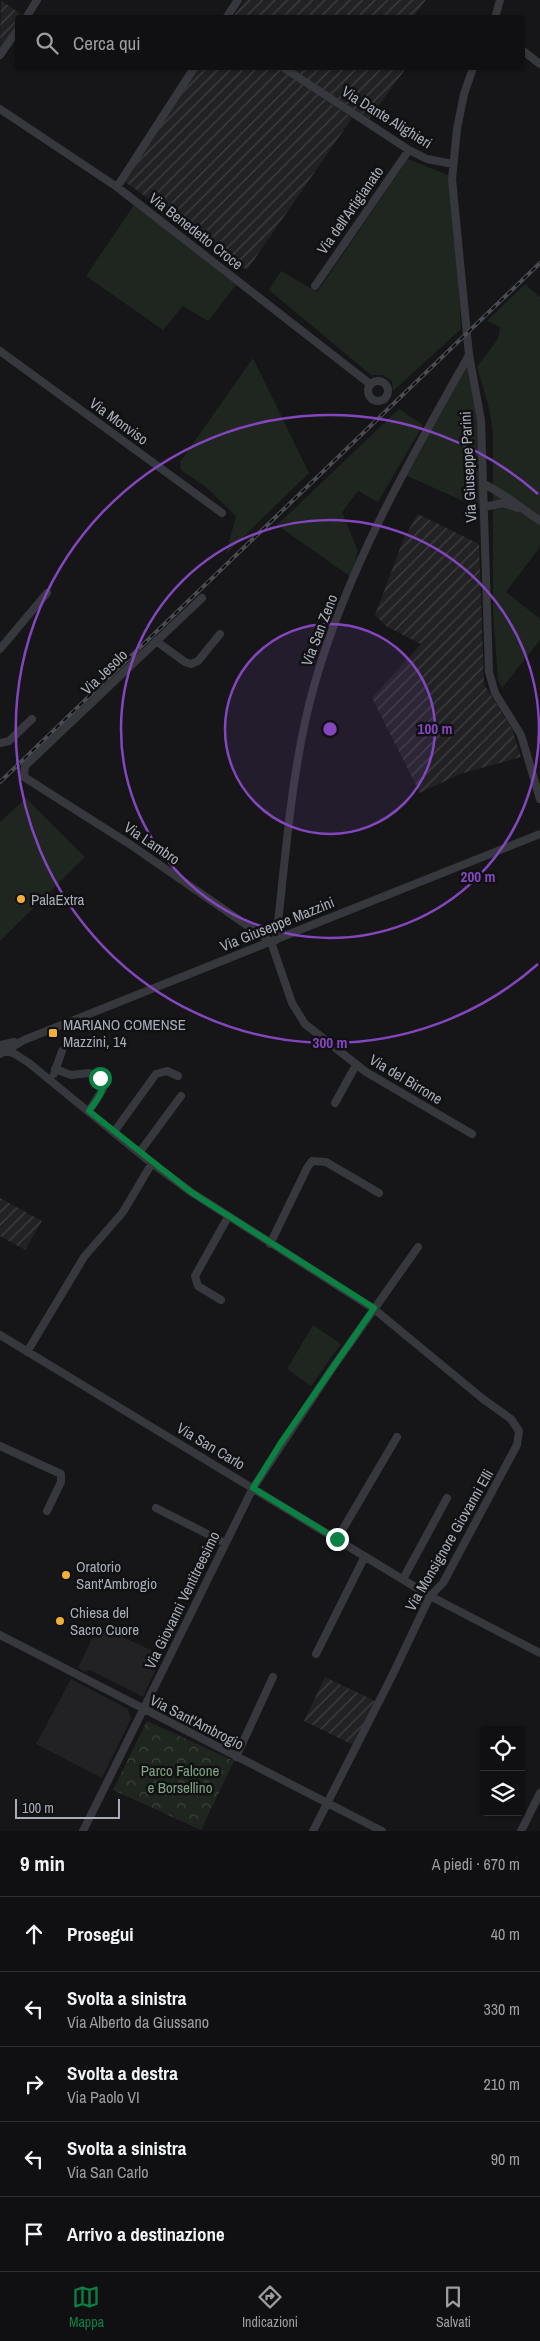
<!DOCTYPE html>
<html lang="it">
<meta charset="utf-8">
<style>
:root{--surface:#101012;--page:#1e1e20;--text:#f1f3f6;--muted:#9c9d9f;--line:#303032;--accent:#0b8043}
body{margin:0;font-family:"Archivo Narrow",sans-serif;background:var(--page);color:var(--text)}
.controls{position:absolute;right:15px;bottom:15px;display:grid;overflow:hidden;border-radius:5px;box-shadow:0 1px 4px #0004}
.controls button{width:45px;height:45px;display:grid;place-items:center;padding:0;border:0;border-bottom:1px solid var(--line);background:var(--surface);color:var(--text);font:25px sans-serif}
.scale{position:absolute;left:15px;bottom:12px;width:105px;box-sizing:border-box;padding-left:5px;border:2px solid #a8adb8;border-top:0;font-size:14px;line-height:18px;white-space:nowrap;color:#a8adb8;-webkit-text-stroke:4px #111113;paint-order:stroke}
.stop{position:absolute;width:15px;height:15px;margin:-11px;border:4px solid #0b8043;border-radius:50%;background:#fff}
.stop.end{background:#0b8043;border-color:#fff;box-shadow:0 1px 5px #0008}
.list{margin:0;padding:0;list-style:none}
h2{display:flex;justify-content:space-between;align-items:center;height:65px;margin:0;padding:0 20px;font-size:21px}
h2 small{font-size:16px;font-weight:400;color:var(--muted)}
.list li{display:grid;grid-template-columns:32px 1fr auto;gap:15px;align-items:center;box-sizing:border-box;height:75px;padding:0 20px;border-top:1px solid var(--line)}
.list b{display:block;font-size:19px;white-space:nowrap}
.list p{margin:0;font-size:16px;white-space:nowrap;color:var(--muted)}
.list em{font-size:16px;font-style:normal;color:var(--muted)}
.icon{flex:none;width:28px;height:28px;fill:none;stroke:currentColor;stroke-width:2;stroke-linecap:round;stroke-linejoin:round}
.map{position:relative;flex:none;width:540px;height:1831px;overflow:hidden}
.search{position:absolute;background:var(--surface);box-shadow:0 1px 4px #0004;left:15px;right:15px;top:15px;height:55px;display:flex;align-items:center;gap:12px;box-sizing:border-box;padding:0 18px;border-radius:5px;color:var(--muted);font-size:19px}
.sheet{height:440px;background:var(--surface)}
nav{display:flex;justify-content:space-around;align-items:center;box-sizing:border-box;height:70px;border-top:1px solid var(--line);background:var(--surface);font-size:14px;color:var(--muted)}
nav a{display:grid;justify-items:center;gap:2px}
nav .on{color:var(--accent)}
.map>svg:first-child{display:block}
</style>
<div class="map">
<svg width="540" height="1831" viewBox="0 0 540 1831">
<defs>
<pattern id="industrial-furrows" width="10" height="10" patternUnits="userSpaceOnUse" patternTransform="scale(1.25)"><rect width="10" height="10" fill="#222225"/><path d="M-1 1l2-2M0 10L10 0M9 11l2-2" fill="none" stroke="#3f3f43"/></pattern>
<pattern id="park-crowns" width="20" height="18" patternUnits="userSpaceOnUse" patternTransform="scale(1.25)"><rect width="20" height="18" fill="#1e261f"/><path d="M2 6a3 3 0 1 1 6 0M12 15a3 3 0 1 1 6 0" fill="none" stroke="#3c433d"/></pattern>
</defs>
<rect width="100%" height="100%" fill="#161618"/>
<!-- built -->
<path fill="#222225" d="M98 1626 162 1655 143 1697 90 1670 84 1672 78 1668Z
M71 1679 128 1709 131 1719 102 1778 36 1744Z"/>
<!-- industrial -->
<path fill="url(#industrial-furrows)" d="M1 0 23 16 18 18 17 23 0 49Z
M245 0H426L413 17H233Z
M197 68H278L352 118 247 270 124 181Z
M288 68H406L369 119Z
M418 514 479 544 484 684 512 729 521 757 460 774 420 793 372 698 421 644 386 626 375 615 404 538Z
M0 1198 42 1221 25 1250 0 1236Z
M325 1677 375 1701 353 1745 304 1721Z"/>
<!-- grass -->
<path fill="#1e261f" d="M408 159 448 175 455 223 461 329 393 391 392 381 383 375H371L269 290 281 271 317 292Z
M134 205 236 285 208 321 183 306 163 330 86 276Z
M525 284 540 297V547L506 592 540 619V640L502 688 498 680 493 611V433L489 408 477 367 498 339 500 327 487 321Z
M253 358 309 473 226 554 236 516 206 487 181 470 180 462Z
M467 365 478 417 481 509 405 475Z
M399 409 423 425 378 502 358 491 342 512 358 551 351 577 277 525Z
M26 798 85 857 0 941V822Z
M313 1325 341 1344 311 1386 287 1369Z"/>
<!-- park -->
<path fill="url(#park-crowns)" d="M147 1721 234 1761 201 1830 113 1790Z"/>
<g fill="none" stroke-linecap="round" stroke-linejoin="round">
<!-- minor -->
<path stroke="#37383d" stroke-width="8" d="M26 18 37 0
M226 18 238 0
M495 18 500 0
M522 50 540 64
M0 55 18 29
M284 68 409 150 427 159 453 164
M473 68 464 94 457 129 452 179 469 355 481 420 489 672 495 693 521 735 540 799
M0 109 117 187 370 384
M117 187 194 68
M315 286 409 150
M0 351 222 513
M368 391a10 10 0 1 1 20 0a10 10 0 1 1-20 0Z
M483 483 508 498 540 521
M484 507 503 503 518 508
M202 598 25 766 24 777 131 845 271 942 292 1003 305 1024 366 1072 472 1134
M156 641 185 662 191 664 198 661 220 634
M0 649 47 593
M0 743 9 741 32 719
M276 940C286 856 291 768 314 686 347 569 409 461 469 355
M0 1045 14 1042
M4 1050 15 1054 29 1063 145 1158 191 1192 374 1309 483 1399 511 1419 519 1431 517 1445 443 1583 430 1596 392 1676 313 1831
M0 1054 24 1040 540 834
M55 1069 71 1075 89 1073 102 1080 103 1089 89 1111
M54 1074 62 1051
M335 1103 356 1065
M114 1132 156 1074 167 1071 178 1076
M139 1153 181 1096
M270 1244 307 1168 312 1161 326 1162 379 1193
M221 1300 198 1286 195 1276 228 1217
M0 1335 430 1596 540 1653
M27 1352 84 1257 123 1212 152 1163
M0 1446 61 1474V1482L47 1511
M156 1508 225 1543
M337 1539 397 1437
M403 1579 447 1498
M0 1635 382 1831
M316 1654 365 1556
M236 1757 273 1677
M83 1831 253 1488 331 1370 418 1247
M521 1831 540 1793"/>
<!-- rail casing -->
<g stroke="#4a4c52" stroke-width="4">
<path id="rail" d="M0 782 540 263"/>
</g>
<!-- rail -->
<use href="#rail" stroke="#111113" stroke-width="2" stroke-dasharray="5.5" stroke-linecap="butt"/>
</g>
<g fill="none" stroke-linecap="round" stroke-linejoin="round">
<!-- route -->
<path stroke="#0b8043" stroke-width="6" d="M100 1078C108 1089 95 1102 89 1111L191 1192 374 1308 280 1444 253 1488 337 1539"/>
</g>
<!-- distance rings -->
<circle cx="330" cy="729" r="105" fill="#8446be" fill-opacity=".12"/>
<g fill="none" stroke="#8446be" stroke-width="2.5">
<circle cx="330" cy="729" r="105"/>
<circle cx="330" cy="729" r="209"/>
<path d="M538 964A314 314 0 1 1 538 494"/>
</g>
<!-- markers -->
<g fill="#f2b134" stroke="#111113" stroke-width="2">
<circle cx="21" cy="899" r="5"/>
<rect x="48" y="1028" width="10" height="10" rx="2.5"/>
<circle cx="66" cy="1575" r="5"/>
<circle cx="60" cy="1621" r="5"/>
</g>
<g text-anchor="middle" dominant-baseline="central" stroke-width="5" stroke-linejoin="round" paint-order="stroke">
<!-- street labels -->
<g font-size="15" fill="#a8adb8" stroke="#111113">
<text transform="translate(387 117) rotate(32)">Via Dante Alighieri</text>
<text transform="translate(350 210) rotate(-55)">Via dell'Artigianato</text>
<text transform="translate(196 231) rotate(38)">Via Benedetto Croce</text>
<text transform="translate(119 421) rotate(36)">Via Monviso</text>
<text transform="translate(468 467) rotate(-93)">Via Giuseppe Parini</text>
<text transform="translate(319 630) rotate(-69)">Via San Zeno</text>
<text transform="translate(104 672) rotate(-44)">Via Jesolo</text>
<text transform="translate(152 843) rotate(34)">Via Lambro</text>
<text transform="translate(277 924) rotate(-22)">Via Giuseppe Mazzini</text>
<text transform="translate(406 1079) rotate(31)">Via del Birrone</text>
<text transform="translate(211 1446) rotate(31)">Via San Carlo</text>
<text transform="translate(449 1540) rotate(-60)">Via Monsignore Giovanni Elli</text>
<text transform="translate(182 1600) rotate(-64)">Via Giovanni Ventitreesimo</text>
<text transform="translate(197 1722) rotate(27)">Via Sant'Ambrogio</text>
</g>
<!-- poi labels -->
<g font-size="15" fill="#a8adb8" stroke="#111113" text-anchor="start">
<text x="31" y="899">PalaExtra</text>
<text x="63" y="1024">MARIANO COMENSE<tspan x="63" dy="17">Mazzini, 14</tspan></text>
<text x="76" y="1566">Oratorio<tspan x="76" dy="17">Sant'Ambrogio</tspan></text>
<text x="70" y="1612">Chiesa del<tspan x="70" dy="17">Sacro Cuore</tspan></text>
</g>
<!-- park labels -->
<g font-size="15" fill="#7fa381" stroke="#111113">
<text x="180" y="1770">Parco Falcone<tspan x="180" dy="17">e Borsellino</tspan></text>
</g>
</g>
<circle cx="330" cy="729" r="8" fill="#8446be" stroke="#111113" stroke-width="2.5"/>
<g font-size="15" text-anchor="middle" font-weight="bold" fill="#8446be" stroke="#111113" stroke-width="5" stroke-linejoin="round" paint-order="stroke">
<text x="435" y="734">100 m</text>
<text x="478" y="882">200 m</text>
<text x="330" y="1048">300 m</text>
</g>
</svg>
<div class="controls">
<button><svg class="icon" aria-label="locate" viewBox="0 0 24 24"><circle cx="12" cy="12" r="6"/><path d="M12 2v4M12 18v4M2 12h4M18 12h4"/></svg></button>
<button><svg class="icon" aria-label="layers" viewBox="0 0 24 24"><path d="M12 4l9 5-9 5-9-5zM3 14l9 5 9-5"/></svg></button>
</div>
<div class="scale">100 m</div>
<div class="stop" style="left:100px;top:1078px"></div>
<div class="stop end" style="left:337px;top:1539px"></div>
<div class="search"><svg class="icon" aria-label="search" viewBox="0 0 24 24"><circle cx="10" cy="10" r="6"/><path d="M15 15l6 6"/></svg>Cerca qui</div>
</div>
<section class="sheet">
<h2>9 min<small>A piedi · 670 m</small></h2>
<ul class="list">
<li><svg class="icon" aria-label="ahead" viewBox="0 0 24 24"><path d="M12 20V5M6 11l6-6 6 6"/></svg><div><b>Prosegui</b></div><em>40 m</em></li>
<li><svg class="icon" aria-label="left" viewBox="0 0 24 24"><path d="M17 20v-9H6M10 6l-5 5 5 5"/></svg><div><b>Svolta a sinistra</b><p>Via Alberto da Giussano</p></div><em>330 m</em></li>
<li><svg class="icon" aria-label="right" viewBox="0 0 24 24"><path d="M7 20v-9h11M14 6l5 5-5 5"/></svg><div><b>Svolta a destra</b><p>Via Paolo VI</p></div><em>210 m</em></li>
<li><svg class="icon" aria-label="left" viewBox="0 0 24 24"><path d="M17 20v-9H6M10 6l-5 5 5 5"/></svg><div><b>Svolta a sinistra</b><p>Via San Carlo</p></div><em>90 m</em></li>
<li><svg class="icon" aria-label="arrive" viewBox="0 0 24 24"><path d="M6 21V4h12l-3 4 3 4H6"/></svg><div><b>Arrivo a destinazione</b></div></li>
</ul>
</section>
<nav>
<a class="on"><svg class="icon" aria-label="map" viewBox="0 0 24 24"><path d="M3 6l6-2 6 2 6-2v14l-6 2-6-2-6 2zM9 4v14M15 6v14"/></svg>Mappa</a>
<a><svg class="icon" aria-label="directions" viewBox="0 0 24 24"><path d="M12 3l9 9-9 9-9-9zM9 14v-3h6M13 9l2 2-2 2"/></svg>Indicazioni</a>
<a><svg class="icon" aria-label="saved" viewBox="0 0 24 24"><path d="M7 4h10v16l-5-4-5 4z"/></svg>Salvati</a>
</nav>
